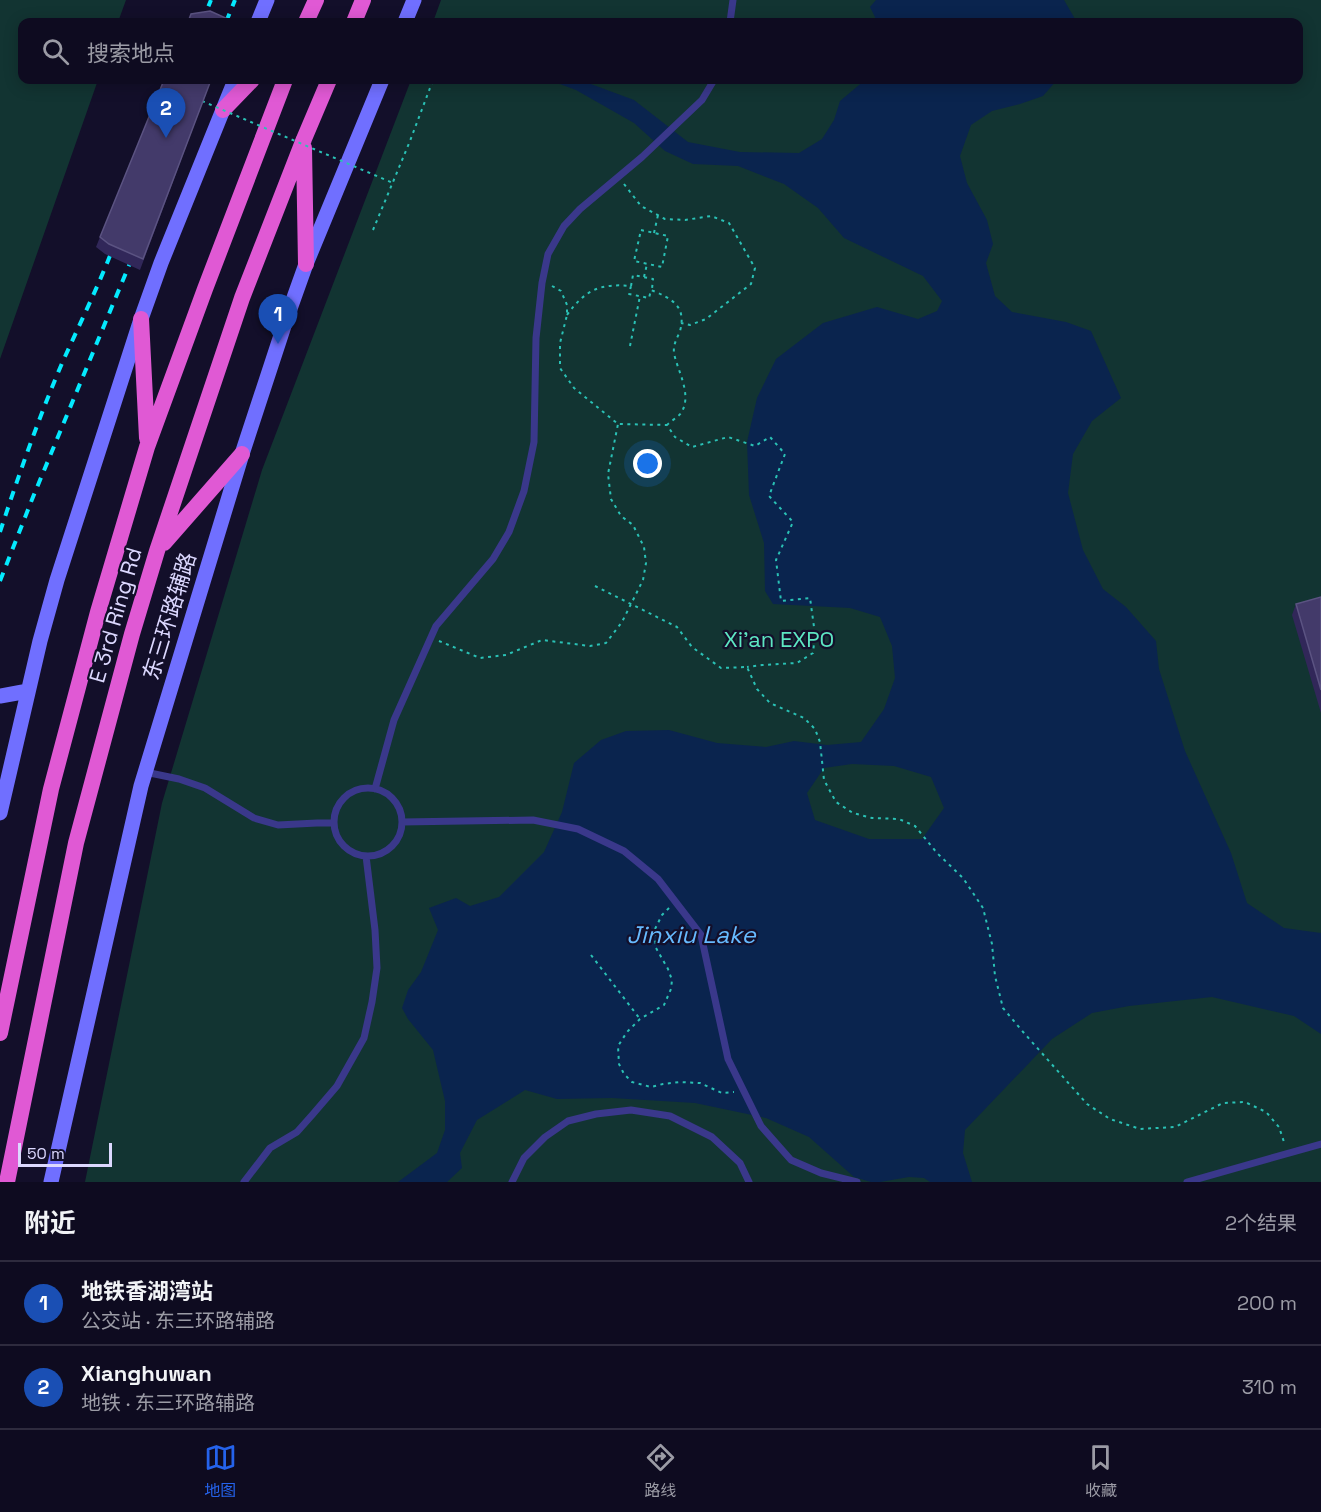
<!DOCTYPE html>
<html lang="zh">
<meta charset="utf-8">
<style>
:root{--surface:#0e0b20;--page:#171429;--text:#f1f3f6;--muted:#9b9ba5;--line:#2e2b3e;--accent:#2563eb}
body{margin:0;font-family:"Space Grotesk","Noto Sans SC",sans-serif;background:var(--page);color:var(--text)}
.scale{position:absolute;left:18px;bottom:15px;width:94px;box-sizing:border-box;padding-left:6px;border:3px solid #dcd8ff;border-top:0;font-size:16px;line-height:21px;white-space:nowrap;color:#dcd8ff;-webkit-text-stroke:4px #130f2a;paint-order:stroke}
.you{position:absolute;left:648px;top:464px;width:21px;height:21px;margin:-15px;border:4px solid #fff;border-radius:50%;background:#1a73e8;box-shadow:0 0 0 9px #1a73e833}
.badge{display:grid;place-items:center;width:39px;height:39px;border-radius:50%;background:var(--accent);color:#fff;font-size:20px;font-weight:700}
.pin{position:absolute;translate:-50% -50px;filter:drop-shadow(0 2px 3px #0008)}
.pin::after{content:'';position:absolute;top:32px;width:21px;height:18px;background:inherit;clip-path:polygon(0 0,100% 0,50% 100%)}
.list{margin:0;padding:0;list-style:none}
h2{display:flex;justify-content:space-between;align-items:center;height:78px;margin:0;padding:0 24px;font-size:26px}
h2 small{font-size:20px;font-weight:400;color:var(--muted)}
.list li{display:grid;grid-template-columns:39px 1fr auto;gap:18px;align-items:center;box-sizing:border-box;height:84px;padding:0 24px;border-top:2px solid var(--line)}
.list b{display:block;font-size:22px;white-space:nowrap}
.list p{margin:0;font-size:20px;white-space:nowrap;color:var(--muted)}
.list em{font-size:20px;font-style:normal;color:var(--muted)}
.icon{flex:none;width:33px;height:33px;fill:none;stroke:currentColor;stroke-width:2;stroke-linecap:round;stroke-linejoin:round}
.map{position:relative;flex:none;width:1321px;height:1182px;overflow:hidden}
.search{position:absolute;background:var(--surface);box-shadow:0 3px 15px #0003;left:18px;right:18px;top:18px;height:66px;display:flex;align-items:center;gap:15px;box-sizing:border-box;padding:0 21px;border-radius:12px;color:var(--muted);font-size:22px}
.sheet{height:246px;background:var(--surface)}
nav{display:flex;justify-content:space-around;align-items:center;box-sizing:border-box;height:84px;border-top:2px solid var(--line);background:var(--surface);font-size:16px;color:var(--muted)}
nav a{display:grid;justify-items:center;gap:3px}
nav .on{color:var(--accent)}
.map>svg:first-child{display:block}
</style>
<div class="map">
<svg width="1321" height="1182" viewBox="0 0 1321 1182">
<rect width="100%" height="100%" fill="#130f2a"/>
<!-- green -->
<path fill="#123432" d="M0 0H126L118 22H22V80H98L0 359Z
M441 0H1321V1182H85L162 803 262 470 411 80H1298V22H433Z"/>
<!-- water -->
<path fill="#0a244e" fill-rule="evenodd" d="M876 0H1064L1075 19 1074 22H875V17L870 7Z
M549 80H580L634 100 688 142 740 152 799 153 822 139 834 120 840 101 865 80H1057L1043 96 1020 104 992 111 971 125 960 156 967 183 987 220 993 244 986 263 995 296 1012 312 1066 322 1091 331 1121 398 1092 421 1073 454 1068 493 1083 550 1103 589 1126 607 1156 641 1159 669 1185 751 1231 853 1247 903 1284 928 1321 933V1034L1294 1016 1212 997 1129 1006 1092 1013 1052 1039 965 1130 963 1153 972 1182H930L924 1178 909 1177 880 1182H871L854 1177 809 1137 766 1118 695 1103 612 1098 557 1099 525 1090 477 1120 460 1153 462 1168 447 1182H398L437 1153 445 1130V1101L433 1050 408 1019 402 1008 408 990 421 972 438 930 429 908 456 898 470 906 499 897 544 852 562 812 574 763 601 740 626 731 669 730 717 743 766 747 794 741 827 745 861 742 884 709 895 678 892 646 880 617 850 608 773 604 765 591 764 543 749 495 747 442 757 398 776 359 823 323 877 307 918 319 937 311 942 301 923 276 844 238 818 208 784 184 738 166 693 164 665 151 634 123 576 90ZM852 764 894 766 931 777 944 808 922 839H869L815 820 807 793 824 768Z"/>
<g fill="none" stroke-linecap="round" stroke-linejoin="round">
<!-- path -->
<path stroke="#2ac1b5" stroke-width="2" stroke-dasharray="3 4.5" stroke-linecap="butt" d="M624 184 641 206 665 219 685 220 711 216 729 223 755 268 751 284 706 319 690 325 681 323
M373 230 410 141 433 80
M641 230 668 236 662 267 634 261Z
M654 233 658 215
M644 277 647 264
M552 286 561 291 567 305V315L560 343V368L574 388 618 424 667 425 675 437 692 447 728 437 755 446 770 437 785 454 769 496 793 522 776 560 781 601 810 598 815 634 813 653 797 663 762 665 747 667
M631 286 633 275 653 279 652 289
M567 315C585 290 600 283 631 286L629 294 649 298 651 290C671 298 687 306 680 331 677 339 673 344 674 353 677 370 693 395 681 413 678 417 671 421 667 425
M630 346 640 296
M595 586 677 627 692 647 721 668 747 667 757 689 770 703 804 718 815 729 820 742 824 780 836 802 853 813 872 818 899 819 915 826 937 853 963 878 983 908 992 944 995 976 1003 1008 1024 1033 1087 1104 1110 1119 1140 1129 1175 1127 1223 1103 1245 1102 1266 1112 1279 1127 1285 1145
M439 641 480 658 506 655 542 640 590 646 606 643 622 622 643 580 646 563 644 547 633 525 621 516 611 499 608 474 618 424
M669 908 662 915 654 931 656 948 668 969 672 980 671 989 664 1005 640 1019 627 1032 618 1046 619 1064 624 1074 632 1082 651 1087 663 1084 680 1082 700 1083 722 1093 734 1092
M591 955 640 1019"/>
<!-- service -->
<path stroke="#3a388b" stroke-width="7" d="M730 22 733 0
M145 772 179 779 205 788 254 818 278 825 317 823H333
M334 822a34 34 0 1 1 68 0a34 34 0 1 1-68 0Z
M375 789 394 720 436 626 493 559 509 532 524 491 534 442 536 338 542 283 548 254 564 226 580 209 642 157 702 100 714 80
M402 822 533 820 578 829 624 851 658 879 701 935 728 1059 761 1126 791 1160 821 1173 857 1182
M244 1182 270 1148 297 1132 313 1114 337 1086 364 1038 372 1002 377 968 375 930 366 856
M512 1182 524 1158 545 1137 568 1121 596 1114 631 1110 670 1116 712 1137 740 1163 749 1182
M1187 1182 1321 1144"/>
<!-- secondary -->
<path stroke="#706fff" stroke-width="15" d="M258 22 267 0
M405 22 414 0
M0 696 28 691
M0 813 40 641 57 580 141 319 161 263 235 80
M51 1182 141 786 242 454 286 320 306 264 382 80"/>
<!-- trunk -->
<path stroke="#e059d4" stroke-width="16" d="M306 22 316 0
M354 22 363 0
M223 110 252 80
M304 148 306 264
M141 319 147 438
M164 543 242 454
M0 1033 51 789 98 612 147 447 205 289 285 80
M7 1182 76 843 132 634 157 551 242 298 304 139 329 80"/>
<!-- rail -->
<path stroke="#04eaff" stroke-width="4" stroke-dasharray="9 8" stroke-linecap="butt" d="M202 22 211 0
M226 22 235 0
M0 532C19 474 39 417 63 361 81 321 101 281 116 240
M0 581 33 497 135 251"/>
<!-- path-bridge -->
<path stroke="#2ac1b5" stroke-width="2" stroke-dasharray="3 4.5" stroke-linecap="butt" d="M202 101 393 183"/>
</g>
<!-- wall -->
<path fill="#312759" d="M211 80 140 270 105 254 96 247 100 237Z
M1321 597V713L1292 615 1296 604Z"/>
<!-- building -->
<path fill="#433a6a" stroke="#5b5382" stroke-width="1.5" d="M210 11 228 19 229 22H188L191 14Z
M164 80H211L143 259 109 244 100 237Z
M1321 597V690L1296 604Z"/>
<g text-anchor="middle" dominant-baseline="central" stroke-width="4.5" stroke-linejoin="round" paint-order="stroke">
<!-- street labels -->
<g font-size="22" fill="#dcd8ff" stroke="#130f2a">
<text transform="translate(115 615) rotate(-74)">E 3rd Ring Rd</text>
<text transform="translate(169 616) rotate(-73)">东三环路辅路</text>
</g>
<!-- park labels -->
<g font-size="22" fill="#5de6c2" stroke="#130f2a">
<text x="779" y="639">Xi'an EXPO</text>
</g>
<!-- water labels -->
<g font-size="24" font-style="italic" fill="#66baff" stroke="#130f2a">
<text x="691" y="934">Jinxiu Lake</text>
</g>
</g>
</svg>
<div class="scale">50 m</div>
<div class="you"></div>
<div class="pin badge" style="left:278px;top:344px;background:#1a4fb4">1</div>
<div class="pin badge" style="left:166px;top:138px;background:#1a4fb4">2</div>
<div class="search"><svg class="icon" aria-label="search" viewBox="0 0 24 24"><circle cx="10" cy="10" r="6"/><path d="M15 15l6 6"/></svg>搜索地点</div>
</div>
<section class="sheet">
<h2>附近<small>2个结果</small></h2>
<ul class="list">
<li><span class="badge" style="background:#1a4fb4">1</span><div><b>地铁香湖湾站</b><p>公交站 · 东三环路辅路</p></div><em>200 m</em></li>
<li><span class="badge" style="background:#1a4fb4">2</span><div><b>Xianghuwan</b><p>地铁 · 东三环路辅路</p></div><em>310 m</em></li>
</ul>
</section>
<nav>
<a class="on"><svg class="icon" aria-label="map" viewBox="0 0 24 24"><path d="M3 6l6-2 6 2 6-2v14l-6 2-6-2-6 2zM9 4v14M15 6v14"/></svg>地图</a>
<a><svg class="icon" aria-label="directions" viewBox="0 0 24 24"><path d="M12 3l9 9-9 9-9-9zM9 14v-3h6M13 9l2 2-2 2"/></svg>路线</a>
<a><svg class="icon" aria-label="saved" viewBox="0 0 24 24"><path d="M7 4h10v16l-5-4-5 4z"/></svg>收藏</a>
</nav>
